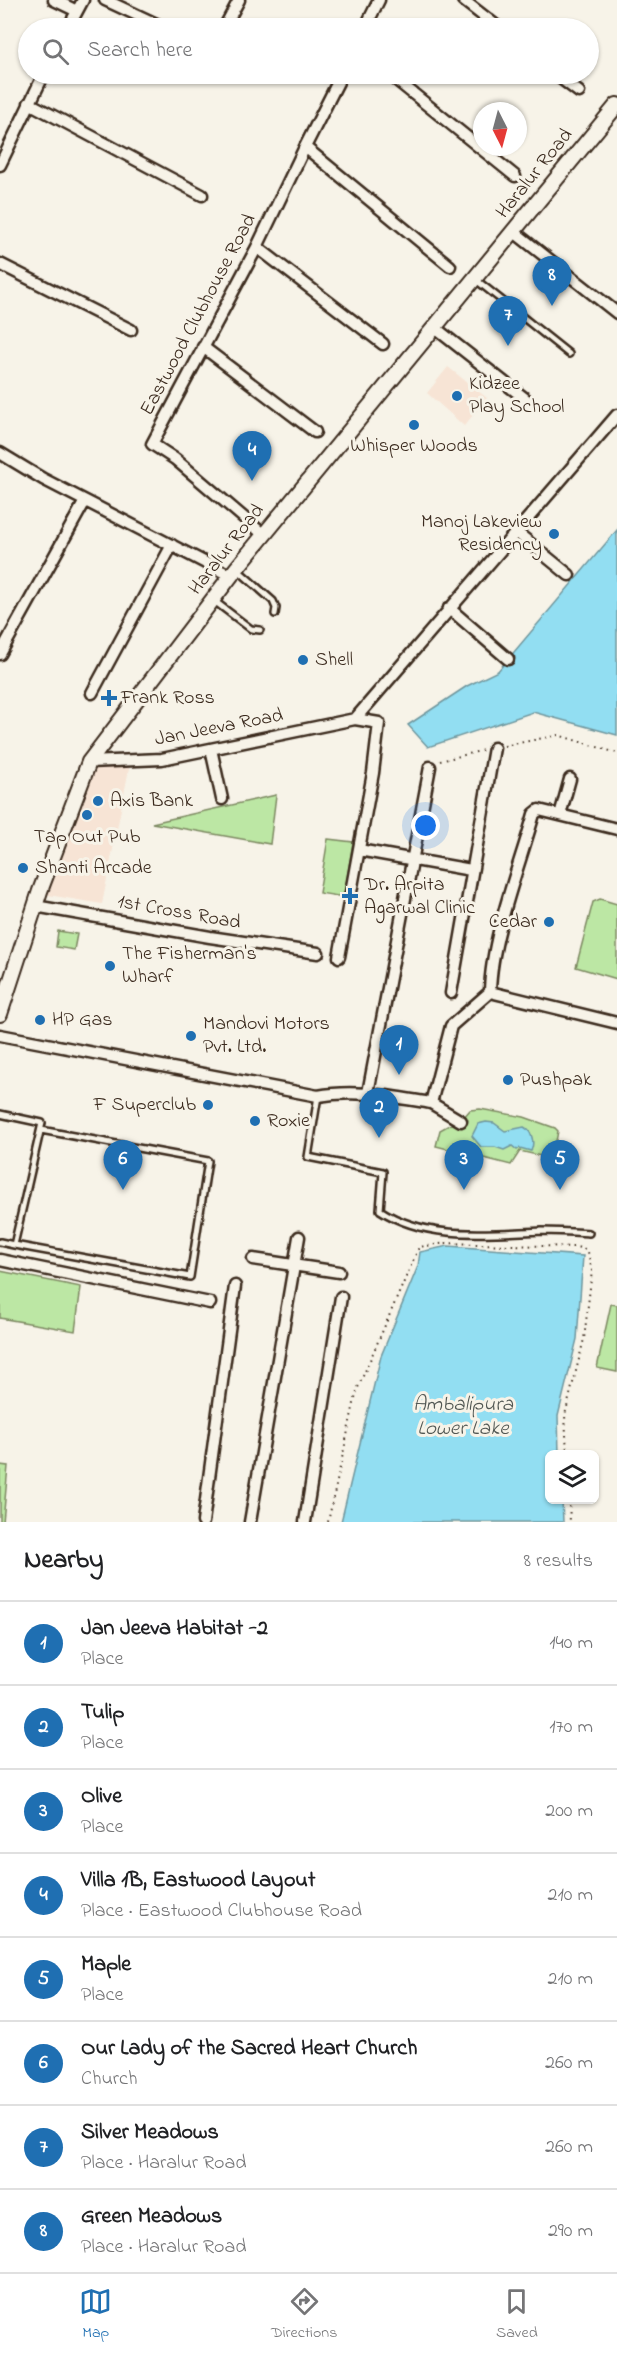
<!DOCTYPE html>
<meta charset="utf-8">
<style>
:root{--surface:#fff;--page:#f6f6f6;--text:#202124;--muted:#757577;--line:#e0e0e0;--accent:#1f6fb2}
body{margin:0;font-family:"Indie Flower",sans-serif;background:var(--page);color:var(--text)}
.controls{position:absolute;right:18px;bottom:18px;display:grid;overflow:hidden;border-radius:9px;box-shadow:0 2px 4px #0004}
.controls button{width:54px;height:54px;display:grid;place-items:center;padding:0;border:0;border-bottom:2px solid var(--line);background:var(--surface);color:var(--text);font:30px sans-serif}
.compass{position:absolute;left:473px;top:102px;width:54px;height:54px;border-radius:50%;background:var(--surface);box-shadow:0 2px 4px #0004;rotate:174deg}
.you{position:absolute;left:426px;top:826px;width:21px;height:21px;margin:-15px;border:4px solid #fff;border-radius:50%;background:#1a73e8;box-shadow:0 0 0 9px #1a73e833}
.badge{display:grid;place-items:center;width:39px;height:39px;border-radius:50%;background:var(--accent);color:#fff;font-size:20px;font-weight:700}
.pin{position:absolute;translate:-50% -50px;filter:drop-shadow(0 2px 3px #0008)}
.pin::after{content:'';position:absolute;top:32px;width:21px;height:18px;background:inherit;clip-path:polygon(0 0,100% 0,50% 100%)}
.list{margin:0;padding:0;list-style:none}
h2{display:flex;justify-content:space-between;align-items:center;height:78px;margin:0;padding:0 24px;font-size:26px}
h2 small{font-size:20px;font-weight:400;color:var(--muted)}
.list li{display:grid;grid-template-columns:39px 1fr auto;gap:18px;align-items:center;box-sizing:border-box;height:84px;padding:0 24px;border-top:2px solid var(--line)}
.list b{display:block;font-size:22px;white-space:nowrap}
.list p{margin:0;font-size:20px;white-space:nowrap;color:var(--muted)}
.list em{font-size:20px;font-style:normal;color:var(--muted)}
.icon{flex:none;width:33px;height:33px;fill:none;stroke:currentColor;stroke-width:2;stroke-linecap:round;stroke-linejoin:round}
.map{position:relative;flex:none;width:617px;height:1522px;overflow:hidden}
.search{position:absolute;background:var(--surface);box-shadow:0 2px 4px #0004;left:18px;right:18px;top:18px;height:66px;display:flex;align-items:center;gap:15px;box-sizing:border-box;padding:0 21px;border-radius:33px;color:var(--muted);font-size:22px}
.sheet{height:750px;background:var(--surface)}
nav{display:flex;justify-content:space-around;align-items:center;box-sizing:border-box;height:84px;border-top:2px solid var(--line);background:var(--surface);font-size:16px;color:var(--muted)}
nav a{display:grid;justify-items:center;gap:3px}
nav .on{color:var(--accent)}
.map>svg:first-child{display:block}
</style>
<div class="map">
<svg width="617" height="1522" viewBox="0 0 617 1522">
<rect width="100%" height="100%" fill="#f7f3e8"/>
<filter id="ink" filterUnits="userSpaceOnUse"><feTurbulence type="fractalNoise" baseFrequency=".0167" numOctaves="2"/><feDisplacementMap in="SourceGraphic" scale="12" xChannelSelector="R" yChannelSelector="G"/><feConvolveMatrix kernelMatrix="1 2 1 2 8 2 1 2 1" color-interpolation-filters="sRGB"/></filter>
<g filter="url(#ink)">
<!-- built -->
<path fill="#f7e4d5" d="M448 367 487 398 464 426 427 393Z
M130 764 102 904 48 895 90 765Z"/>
<!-- green -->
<path fill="#bce7a4" stroke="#7c8861" stroke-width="1.5" d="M276 795 270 844 152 823Z
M328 839 353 842 344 897 319 893Z
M600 899 617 904V979L576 967 593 902Z
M58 931 77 934 74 950 56 947Z
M480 1109 524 1117 555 1128 558 1131C557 1142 553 1149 545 1157L520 1151 511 1165 436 1146 440 1130 464 1117 470 1110Z
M0 1271 81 1287 75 1331 0 1318Z
M611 1304 617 1305V1372L597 1368Z
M0 1465 8 1466 3 1522H0Z"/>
<!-- water -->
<path fill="#92def2" stroke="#6f969d" stroke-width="1.5" d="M617 530V735L533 712 428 747 408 725 467 686 498 671Z
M486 1122 494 1123 505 1131 524 1127C532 1131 535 1143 531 1151L520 1148 517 1150 512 1146 504 1150 495 1147H481L472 1136 478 1124Z
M448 1246 583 1256 577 1339 558 1416 559 1454H550V1500H562L563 1522H341L381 1356 418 1266 420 1252Z"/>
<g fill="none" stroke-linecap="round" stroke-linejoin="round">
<!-- service casing -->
<g stroke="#3b2a1e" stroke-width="10">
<path id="service" d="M475 279 569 354
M238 570 273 601 276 608 275 614
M213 600 251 629 260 630
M318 1096 308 1157 383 1172 380 1210C427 1241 489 1233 542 1231 558 1231 573 1232 589 1233
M0 1114 42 1123 14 1245 0 1242
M14 1245 190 1277 208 1161 41 1130"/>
</g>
<!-- minor casing -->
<g stroke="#3b2a1e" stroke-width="15">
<path id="minor" d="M54 0 77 11
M105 0 165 28
M463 0 499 28
M68 28 83 0
M224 28 239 0
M365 28 379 0
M389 74 515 176
M555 74 579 92
M29 103 202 195
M305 147 450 266
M0 165 44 74
M513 231 617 313
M257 247 383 344
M0 264 131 330
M434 327 528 401
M203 347 315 432
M0 453 43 479 231 576
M515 531 569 575
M264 535 175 459 152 444 257 247 305 147 342 74
M449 608 508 659
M0 654 85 501
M92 693 172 545
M355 719 617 415
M211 749 222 799
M89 762 162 759 355 719 379 723 373 773 339 957
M560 815 570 779
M359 850 471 870
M35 906 210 937 318 953
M490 992 617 1023
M451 993 494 748
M0 1035 318 1096C356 1089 393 1097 431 1103L451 1026 490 992C491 938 519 867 534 814L539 810 617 829
M368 1093 430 767
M431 1103 461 1121
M253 1259 339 1272
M0 1260 210 1303
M203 1522 235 1286
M250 1522 299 1237
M305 1522 341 1297"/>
</g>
<!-- tertiary casing -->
<g stroke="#3b2a1e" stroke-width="18">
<path id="tertiary" d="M0 1014 40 891 89 762 236 569 617 105"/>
</g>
<!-- path -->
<path stroke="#3b2a1e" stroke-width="2" stroke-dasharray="1.5 4.5" stroke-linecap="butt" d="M504 746 558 735 617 753
M440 761 484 750
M569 1500 570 1522
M328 1522 357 1390 419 1247 447 1243 574 1247 583 1248 588 1252 592 1271 584 1339 565 1415 567 1454"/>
<!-- service -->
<use href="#service" stroke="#f7f3e8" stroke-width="5"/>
<!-- minor -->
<use href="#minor" stroke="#f7f3e8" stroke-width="10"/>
<!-- tertiary -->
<use href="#tertiary" stroke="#f7f3e8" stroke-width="14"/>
</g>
</g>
<!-- markers -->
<g fill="#1f6fb2" stroke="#f7f3e8" stroke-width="2">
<circle cx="457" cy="396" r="6"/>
<circle cx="414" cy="425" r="6"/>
<circle cx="554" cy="534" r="6"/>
<circle cx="303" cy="660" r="6"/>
<path d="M106 689h6v6h6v6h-6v6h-6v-6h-6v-6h6z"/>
<circle cx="98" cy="801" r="6"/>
<circle cx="87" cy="815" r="6"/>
<circle cx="23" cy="868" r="6"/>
<path d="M347 887h6v6h6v6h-6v6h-6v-6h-6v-6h6z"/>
<circle cx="549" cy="922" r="6"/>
<circle cx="110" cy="966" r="6"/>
<circle cx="40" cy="1020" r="6"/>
<circle cx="191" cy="1036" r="6"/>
<circle cx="508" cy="1080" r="6"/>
<circle cx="208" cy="1105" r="6"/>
<circle cx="255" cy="1121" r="6"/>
</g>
<g text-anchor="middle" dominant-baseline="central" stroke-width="6" stroke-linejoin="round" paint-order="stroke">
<!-- street labels -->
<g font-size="20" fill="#3b2a1e" stroke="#f7f3e8">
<text transform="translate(535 174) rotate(-51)">Haralur Road</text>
<text transform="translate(199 315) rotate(-62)">Eastwood Clubhouse Road</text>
<text transform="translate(227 550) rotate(-52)">Haralur Road</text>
<text transform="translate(219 728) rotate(-11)">Jan Jeeva Road</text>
<text transform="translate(179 913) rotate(10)">1st Cross Road</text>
</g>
<!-- poi labels -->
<g font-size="20" fill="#3b2a1e" stroke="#f7f3e8" text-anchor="start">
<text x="469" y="384">Kidzee<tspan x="469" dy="23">Play School</tspan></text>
<text x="414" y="446" text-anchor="middle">Whisper Woods</text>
<text x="542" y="522" text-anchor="end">Manoj Lakeview<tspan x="542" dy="23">Residency</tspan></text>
<text x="315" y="660">Shell</text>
<text x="121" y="698">Frank Ross</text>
<text x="110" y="801">Axis Bank</text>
<text x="87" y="837" text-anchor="middle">Tap Out Pub</text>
<text x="35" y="868">Shanti Arcade</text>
<text x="364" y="885">Dr. Arpita<tspan x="364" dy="23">Agarwal Clinic</tspan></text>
<text x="537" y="922" text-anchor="end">Cedar</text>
<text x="122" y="954">The Fisherman's<tspan x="122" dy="23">Wharf</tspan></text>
<text x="52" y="1020">HP Gas</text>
<text x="203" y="1024">Mandovi Motors<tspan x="203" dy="23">Pvt. Ltd.</tspan></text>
<text x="520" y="1080">Pushpak</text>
<text x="196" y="1105" text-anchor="end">F Superclub</text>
<text x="267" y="1121">Roxie</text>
</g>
<!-- water labels -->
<g font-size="21" font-style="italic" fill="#515753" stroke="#f7f3e8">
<text x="463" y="1405">Ambalipura<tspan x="463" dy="24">Lower Lake</tspan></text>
</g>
</g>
</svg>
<div class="controls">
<button><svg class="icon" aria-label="layers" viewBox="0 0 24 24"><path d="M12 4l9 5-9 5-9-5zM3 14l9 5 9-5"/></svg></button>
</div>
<svg class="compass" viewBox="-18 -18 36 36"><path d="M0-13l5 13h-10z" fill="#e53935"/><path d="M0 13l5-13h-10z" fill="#757577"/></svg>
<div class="you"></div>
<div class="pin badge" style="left:399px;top:1075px">1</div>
<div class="pin badge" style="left:379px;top:1138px">2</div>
<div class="pin badge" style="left:464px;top:1190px">3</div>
<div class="pin badge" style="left:252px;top:481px">4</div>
<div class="pin badge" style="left:560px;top:1190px">5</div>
<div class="pin badge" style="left:123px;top:1190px">6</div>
<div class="pin badge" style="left:508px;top:346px">7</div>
<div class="pin badge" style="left:552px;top:306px">8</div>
<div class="search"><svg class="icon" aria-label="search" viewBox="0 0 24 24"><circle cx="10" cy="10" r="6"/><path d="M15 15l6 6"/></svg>Search here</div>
</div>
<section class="sheet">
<h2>Nearby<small>8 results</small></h2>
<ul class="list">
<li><span class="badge">1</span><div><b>Jan Jeeva Habitat -2</b><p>Place</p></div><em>140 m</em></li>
<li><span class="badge">2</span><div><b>Tulip</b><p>Place</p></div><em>170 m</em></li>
<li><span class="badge">3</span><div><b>Olive</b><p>Place</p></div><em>200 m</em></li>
<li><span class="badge">4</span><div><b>Villa 1B, Eastwood Layout</b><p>Place · Eastwood Clubhouse Road</p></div><em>210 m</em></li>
<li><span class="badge">5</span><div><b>Maple</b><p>Place</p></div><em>210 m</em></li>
<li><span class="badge">6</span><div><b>Our Lady of the Sacred Heart Church</b><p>Church</p></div><em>260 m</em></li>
<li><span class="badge">7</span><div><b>Silver Meadows</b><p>Place · Haralur Road</p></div><em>260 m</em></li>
<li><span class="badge">8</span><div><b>Green Meadows</b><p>Place · Haralur Road</p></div><em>290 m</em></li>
</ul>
</section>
<nav>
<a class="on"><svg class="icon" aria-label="map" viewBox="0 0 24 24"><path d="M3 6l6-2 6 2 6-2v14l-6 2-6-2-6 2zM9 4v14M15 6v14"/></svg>Map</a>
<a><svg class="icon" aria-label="directions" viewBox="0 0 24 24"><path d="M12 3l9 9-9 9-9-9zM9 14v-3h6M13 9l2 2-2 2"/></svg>Directions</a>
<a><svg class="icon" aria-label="saved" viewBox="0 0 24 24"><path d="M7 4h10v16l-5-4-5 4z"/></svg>Saved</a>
</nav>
